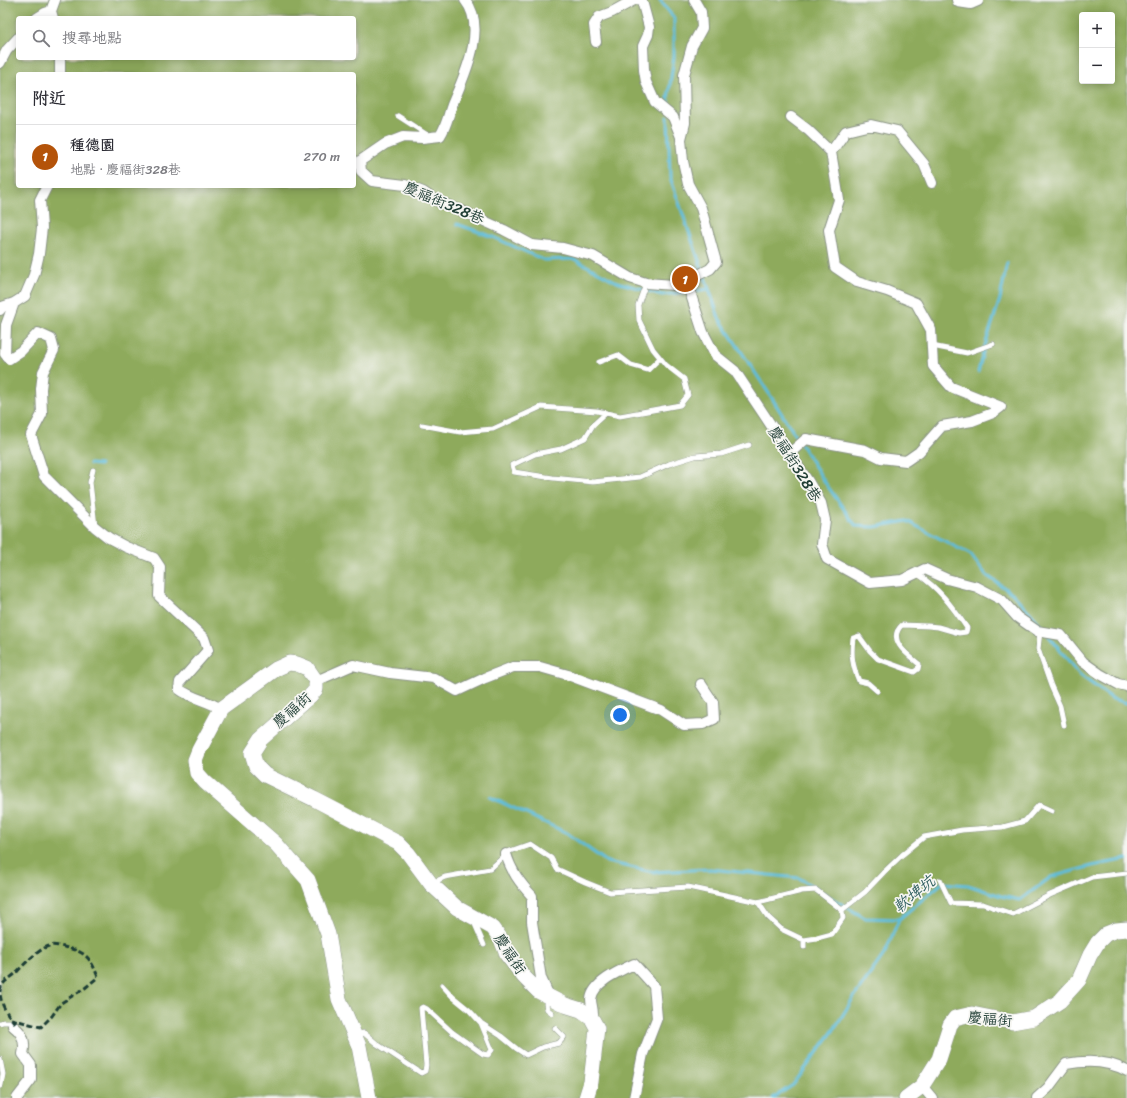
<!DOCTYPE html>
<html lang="zh-TW">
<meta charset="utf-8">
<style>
:root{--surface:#fff;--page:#f7f7f7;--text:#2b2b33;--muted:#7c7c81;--line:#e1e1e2;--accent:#b45309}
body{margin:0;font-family:Sriracha,"LXGW WenKai TC",sans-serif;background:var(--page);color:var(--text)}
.controls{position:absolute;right:12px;top:12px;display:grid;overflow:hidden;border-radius:4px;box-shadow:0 2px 10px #0003}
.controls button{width:36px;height:36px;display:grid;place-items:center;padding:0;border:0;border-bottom:1px solid var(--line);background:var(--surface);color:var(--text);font:20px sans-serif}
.you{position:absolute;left:620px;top:715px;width:14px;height:14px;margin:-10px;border:3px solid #fff;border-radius:50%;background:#1a73e8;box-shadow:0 0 0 6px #1a73e833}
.badge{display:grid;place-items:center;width:26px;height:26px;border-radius:50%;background:var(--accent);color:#fff;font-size:13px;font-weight:700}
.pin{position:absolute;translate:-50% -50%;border:2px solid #fff;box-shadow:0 1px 4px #0006}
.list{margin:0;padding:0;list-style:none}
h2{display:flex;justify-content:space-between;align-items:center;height:52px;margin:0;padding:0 16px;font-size:17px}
h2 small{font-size:13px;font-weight:400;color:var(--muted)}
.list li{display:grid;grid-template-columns:26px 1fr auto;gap:12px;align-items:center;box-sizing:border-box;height:64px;padding:0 16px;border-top:1px solid var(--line)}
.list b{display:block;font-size:15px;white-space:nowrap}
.list p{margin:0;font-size:13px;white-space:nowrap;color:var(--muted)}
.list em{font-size:13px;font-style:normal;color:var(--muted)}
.icon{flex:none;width:22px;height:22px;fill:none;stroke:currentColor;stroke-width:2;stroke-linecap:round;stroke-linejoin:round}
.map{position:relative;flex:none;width:1127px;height:1098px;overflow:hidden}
.search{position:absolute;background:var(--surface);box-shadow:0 2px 10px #0003;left:16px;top:16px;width:340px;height:44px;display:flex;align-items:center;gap:10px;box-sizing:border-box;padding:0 14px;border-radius:4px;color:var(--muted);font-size:15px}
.panel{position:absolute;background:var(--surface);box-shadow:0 2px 10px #0003;left:16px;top:72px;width:340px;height:116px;border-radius:4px}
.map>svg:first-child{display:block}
</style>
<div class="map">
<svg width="1127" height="1098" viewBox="0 0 1127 1098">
<rect width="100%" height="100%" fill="#f6f6f2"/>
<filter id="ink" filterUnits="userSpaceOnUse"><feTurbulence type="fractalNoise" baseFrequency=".025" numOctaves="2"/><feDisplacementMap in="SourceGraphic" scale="8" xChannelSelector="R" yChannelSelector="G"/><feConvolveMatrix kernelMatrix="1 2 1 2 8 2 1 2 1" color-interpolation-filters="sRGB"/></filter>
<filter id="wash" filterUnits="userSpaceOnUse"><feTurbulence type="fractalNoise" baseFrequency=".012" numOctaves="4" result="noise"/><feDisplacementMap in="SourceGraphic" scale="16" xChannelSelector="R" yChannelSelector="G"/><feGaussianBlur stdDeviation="0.9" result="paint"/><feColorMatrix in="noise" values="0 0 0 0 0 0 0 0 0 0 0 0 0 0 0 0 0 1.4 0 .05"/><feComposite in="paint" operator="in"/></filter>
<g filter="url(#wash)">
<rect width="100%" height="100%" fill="#f3e7d2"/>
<!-- forest -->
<path fill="#8eaa5c" stroke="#567448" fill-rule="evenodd" d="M0 0H1127V1098H0ZM1082 15H1112V81H1082ZM18 18H354V58H18ZM18 74H354V186H18Z"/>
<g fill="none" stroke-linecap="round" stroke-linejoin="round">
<!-- stream -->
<path stroke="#5dbddb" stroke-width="3" d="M660 0 674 18V57L668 98V109
M668 117 670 177 719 318 768 392 826 484 856 526 874 527 907 521 971 555 986 575 1012 593 1034 617 1044 630
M457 224 493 237 544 260 574 259 617 282 662 295 709 289
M978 372 983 352 1000 299 1007 263
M90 464 100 465
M1049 636 1080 675 1113 699 1127 703
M490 797 567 833 607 862 653 872 710 869 799 878 817 889
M823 893 865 918 899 919
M773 1098 793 1085 833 1031 852 1000 885 953 899 919 942 883 968 885 1001 896 1020 900 1051 877 1092 866 1127 859"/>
</g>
</g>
<g filter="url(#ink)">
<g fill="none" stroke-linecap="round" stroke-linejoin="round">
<!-- lane casing -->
<g stroke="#899283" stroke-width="6">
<path id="lane" d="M398 116 429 136
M932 346 967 353 993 344
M599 362 618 355 631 365 648 370 660 358
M606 413 593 425 585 438 561 449 535 454 512 465 514 472 553 478 593 482 640 477 669 464 695 456 721 454 749 445
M422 425 460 432 493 429 541 407 597 411 620 416 680 405 688 395 684 379 666 365 653 349 639 320 638 305 646 283
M93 470 90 482 95 526
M1040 632 1038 649 1051 686 1060 706 1064 725
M877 691 868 683 859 681C852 665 851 655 853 638L859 636 870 651 878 659 914 672 918 669 919 664C908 655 886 640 902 625L928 626 938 627 959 633 966 632 967 628C952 606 939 588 916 573
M940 880 951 903 983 904 1013 914 1050 895 1092 877 1127 873
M432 883 445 877 490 869 510 851 530 844 551 858 557 869 585 882 610 892 688 887 758 902 802 891 816 890 842 910 865 892 884 872 902 855 924 837 962 830 1003 827 1025 821 1039 805 1052 811
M758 902 768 917 781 929 804 940
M474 922 484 945
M804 947V940L817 938 832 934 843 918 842 910
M442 985 453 997 469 1010 481 1023 501 1036 517 1049 526 1055 543 1047 559 1043 564 1037 555 1028
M548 999 546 1004 547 1009 552 1013
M0 1023 3 1022H10L13 1026
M356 1034 364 1033 377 1044 421 1073 425 1071 426 1065 421 1008 423 1007 427 1009 452 1032 483 1054 488 1055 492 1050 481 1023
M0 1059 3 1074 1 1085 0 1086"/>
</g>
<!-- street casing -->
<g stroke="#899283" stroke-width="12">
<path id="street" d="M465 0C488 28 464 76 452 105 448 116 447 125 440 136L422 138 403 137 385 144 360 161 361 171 372 181 405 185 423 192 435 200 460 210 504 230 532 245 563 248 593 256 630 278 646 283 688 286
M640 0 642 1 649 27 648 35 643 46 644 70 646 82 655 102 673 117 681 137
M694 0 701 12 702 28 692 46 684 75 685 123 681 139 683 161 688 184 701 208 716 262 710 269 698 275 688 286 703 332 715 355 735 371 808 481 821 503 825 520 822 544 827 559 870 583 902 580 925 569 947 579 977 587 1002 600 1017 617 1037 631 1061 635 1083 662 1100 674 1118 684 1127 686
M957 0 958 2 971 4 978 1V0
M37 18 45 13 51 11
M53 18 51 11 55 0
M596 42 594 25 599 17 612 12 634 0
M0 63 7 50 18 38
M60 74V58
M791 117 808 130 831 152
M47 186 40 200 42 228 39 254 34 275 25 296 14 303 6 325 5 354 9 359 21 351 38 333 51 339 54 350 43 372 41 389 42 414 31 435 44 476 95 527 109 538 126 547 154 558 160 567 159 596 204 638 208 650 180 682 179 689C192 699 207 700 221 709
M0 310 2 307 14 303
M789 454 806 439 865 450 881 458 906 461 919 452 942 426 972 421 993 413 1001 407 951 387 933 366 931 330 916 303 887 291 857 282 835 267 829 230 839 200 831 152 846 131 871 125 897 131 924 164 932 183
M316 681 353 665 390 673 434 678 457 691 485 678 513 667H540L568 675 661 710 684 725 703 724 714 719 713 702 701 684
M506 854C511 871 520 883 532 896V922L541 978 549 996
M592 1021C595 1013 591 1006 591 999 593 982 621 970 634 964L654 986 657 1018 643 1054 634 1098
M13 1026C23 1033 26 1042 23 1054L31 1065V1080L17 1098
M922 1086 932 1098
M1037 1098 1048 1088 1066 1064C1087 1060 1108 1060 1127 1071"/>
</g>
<!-- secondary casing -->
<g stroke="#899283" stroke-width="16">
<path id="secondary" d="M369 1098 359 1046 339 999 328 934 308 880 276 844 205 782 197 773 195 760 199 750 221 709 276 669 289 663 297 664 307 668 316 681V689L311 695 261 739 252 753 256 766 265 775 314 799 398 843 408 853 431 884 457 908 493 928 501 939 507 955 524 977 538 991 565 1005 581 1010 591 1017 597 1028 591 1082 586 1098
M906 1098 922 1086 939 1059 950 1025 955 1018 972 1014 1012 1022 1034 1018 1060 1001 1079 980 1090 955 1098 942 1106 934 1116 930 1127 929"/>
</g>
<!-- lane -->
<use href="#lane" stroke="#fff" stroke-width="5"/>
<!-- street -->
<use href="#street" stroke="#fff" stroke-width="10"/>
<!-- secondary -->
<use href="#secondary" stroke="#fff" stroke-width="15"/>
<!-- rail -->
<path stroke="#1f3d34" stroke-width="3" stroke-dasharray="6 3" stroke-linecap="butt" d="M11 1019 41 1027 52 1016 61 1003 85 988 98 977C90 957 86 952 64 947 59 946 53 944 49 946 39 949 23 965 16 973 10 979 1 982 0 991 0 1004 7 1014 15 1023"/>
</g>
</g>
<g text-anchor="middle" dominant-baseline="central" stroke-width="3.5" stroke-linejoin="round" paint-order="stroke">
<!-- street labels -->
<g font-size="15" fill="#1f3d34" stroke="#f6f6f2">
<text transform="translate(444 203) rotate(23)">慶福街328巷</text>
<text transform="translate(795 464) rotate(58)">慶福街328巷</text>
<text transform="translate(292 710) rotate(-42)">慶福街</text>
<text transform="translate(510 954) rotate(57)">慶福街</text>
<text transform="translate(990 1019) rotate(5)">慶福街</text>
</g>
<!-- water labels -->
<g font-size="16" font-style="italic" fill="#2e5d5e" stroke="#f6f6f2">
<text transform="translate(914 894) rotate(-39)">軟埤坑</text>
</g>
</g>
</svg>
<div class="controls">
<button>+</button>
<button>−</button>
</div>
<div class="you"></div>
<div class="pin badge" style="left:685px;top:279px">1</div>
<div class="search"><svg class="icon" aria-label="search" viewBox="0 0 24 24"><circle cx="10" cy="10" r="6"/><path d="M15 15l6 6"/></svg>搜尋地點</div>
<section class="panel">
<h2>附近<small></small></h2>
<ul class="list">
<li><span class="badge">1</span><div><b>種德園</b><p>地點 · 慶福街328巷</p></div><em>270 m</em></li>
</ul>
</section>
</div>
